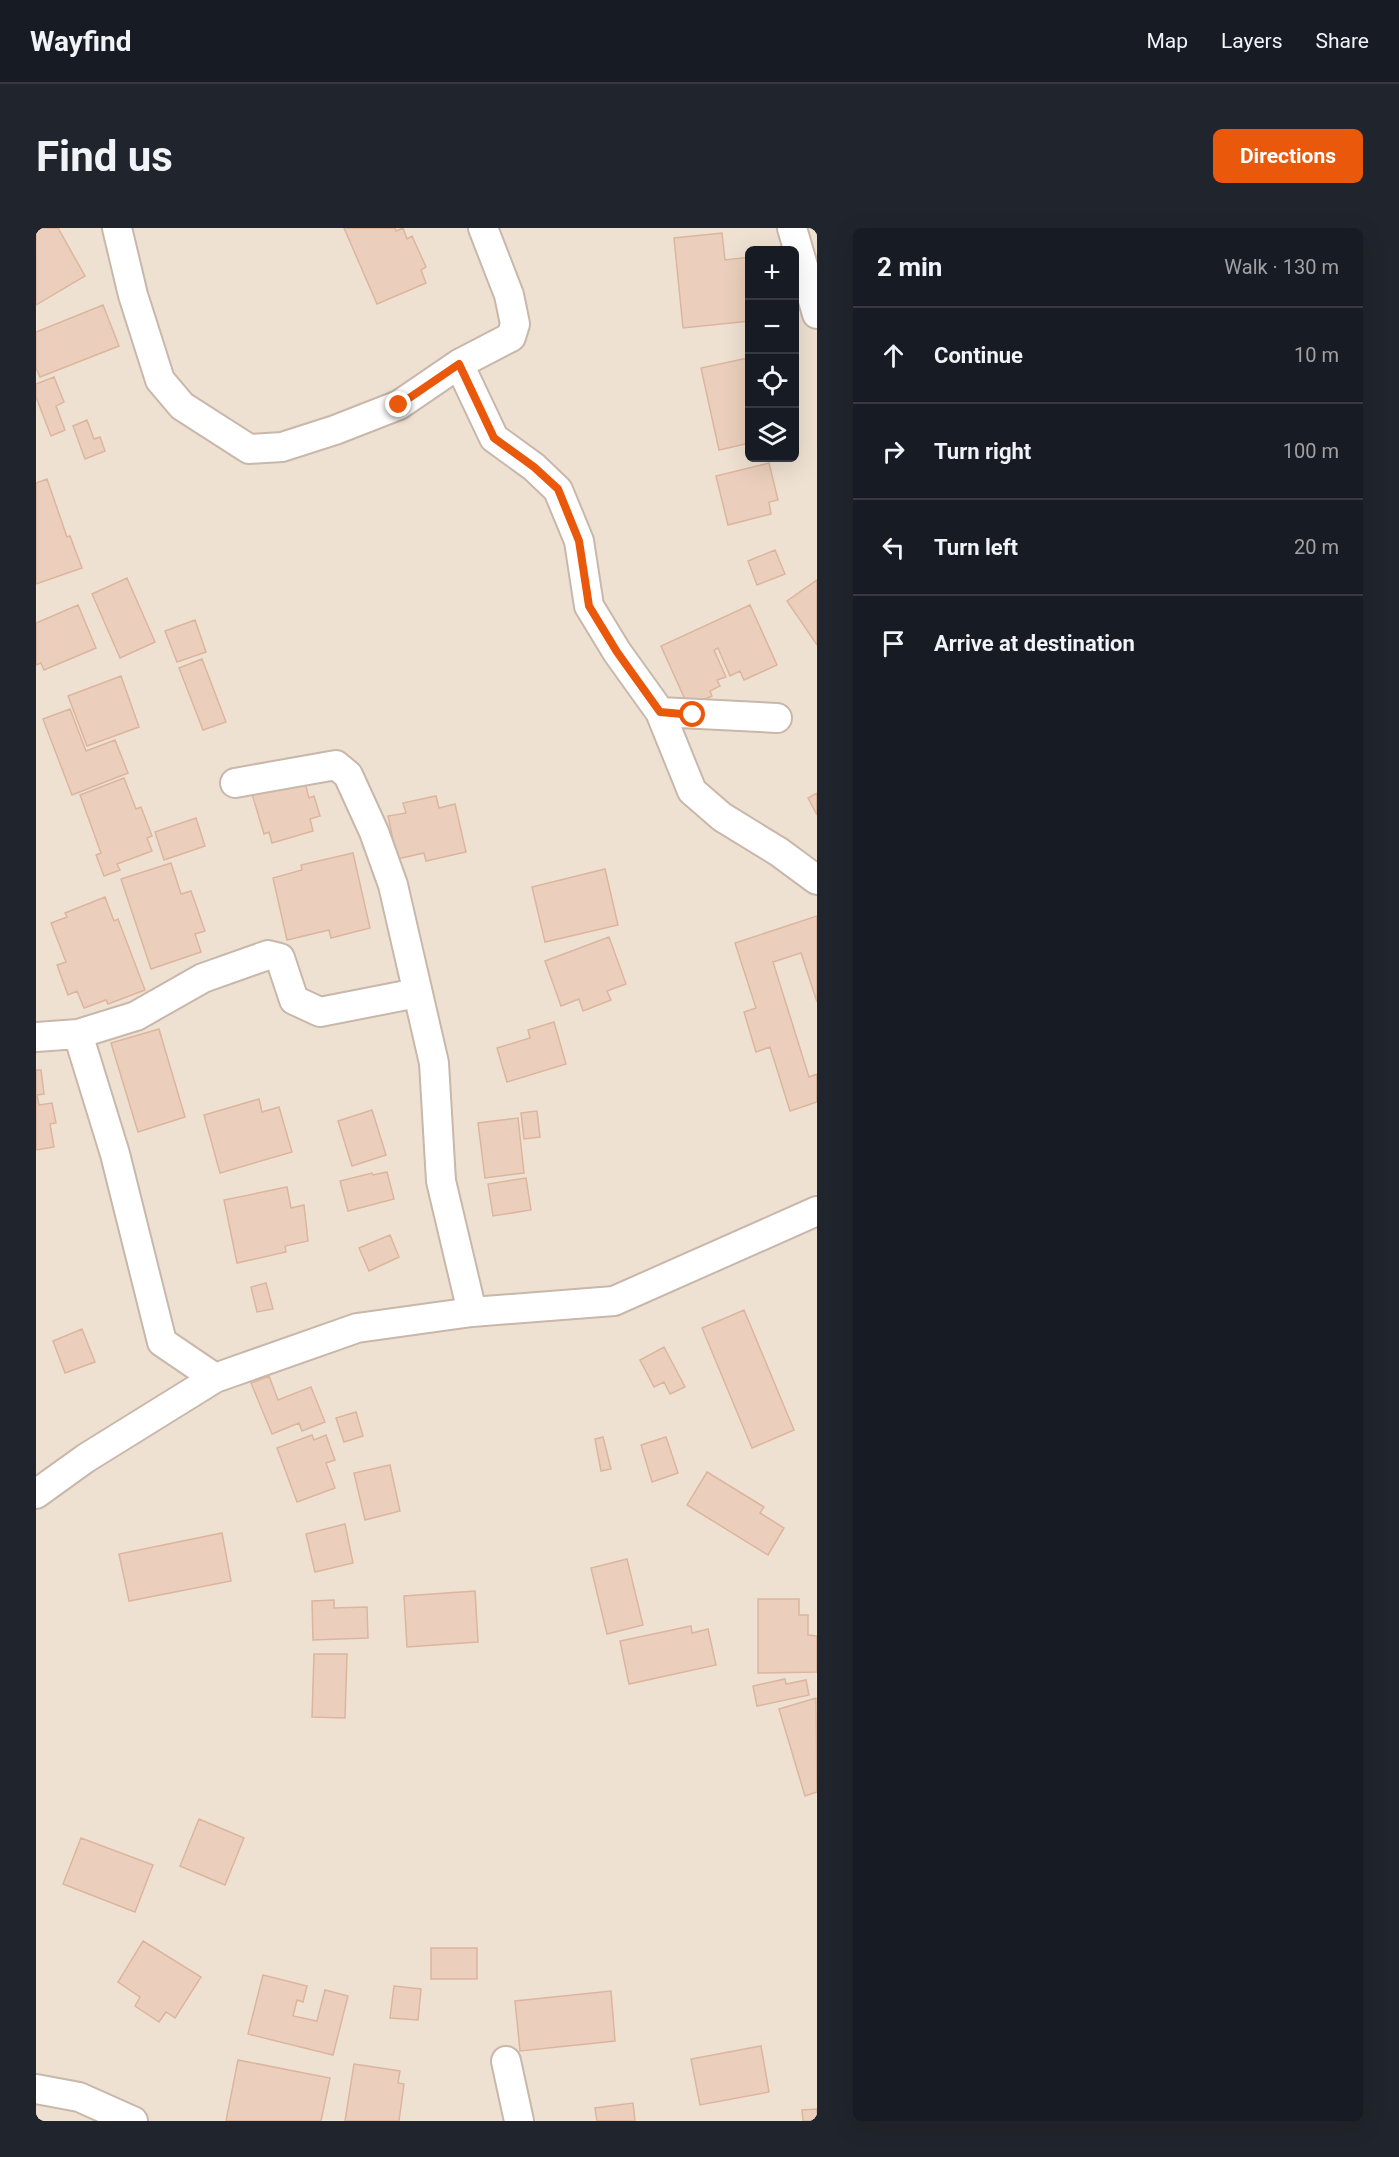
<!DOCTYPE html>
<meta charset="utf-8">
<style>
:root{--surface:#171b24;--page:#20242c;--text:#f1f3f6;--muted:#9ea1a6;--line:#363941;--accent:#ea580c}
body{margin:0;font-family:Roboto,sans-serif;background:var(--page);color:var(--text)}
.controls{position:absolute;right:18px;top:18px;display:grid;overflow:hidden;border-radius:9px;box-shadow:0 6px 24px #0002}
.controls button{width:54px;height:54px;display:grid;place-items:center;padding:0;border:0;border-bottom:2px solid var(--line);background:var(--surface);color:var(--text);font:30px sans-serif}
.stop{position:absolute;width:18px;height:18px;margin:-14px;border:4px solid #ea580c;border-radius:50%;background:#fff}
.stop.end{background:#ea580c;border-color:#fff;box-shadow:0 2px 6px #0008}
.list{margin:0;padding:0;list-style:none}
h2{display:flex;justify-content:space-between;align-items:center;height:78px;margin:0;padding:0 24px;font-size:26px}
h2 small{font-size:20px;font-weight:400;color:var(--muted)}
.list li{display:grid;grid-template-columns:39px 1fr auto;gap:18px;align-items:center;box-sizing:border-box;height:96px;padding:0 24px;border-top:2px solid var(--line)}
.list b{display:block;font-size:22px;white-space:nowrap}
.list em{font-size:20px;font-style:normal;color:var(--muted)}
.icon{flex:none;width:33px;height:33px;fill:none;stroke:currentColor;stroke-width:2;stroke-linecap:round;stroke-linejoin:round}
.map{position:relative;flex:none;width:781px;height:1893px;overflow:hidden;border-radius:9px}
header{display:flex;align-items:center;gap:36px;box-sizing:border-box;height:84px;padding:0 30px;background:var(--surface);border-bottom:2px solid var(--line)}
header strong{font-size:28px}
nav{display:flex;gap:33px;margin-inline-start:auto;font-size:21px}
.intro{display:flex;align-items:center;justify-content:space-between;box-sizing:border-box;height:144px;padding:0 36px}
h1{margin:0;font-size:42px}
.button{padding:15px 27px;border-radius:9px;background:var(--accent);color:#fff;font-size:21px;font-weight:700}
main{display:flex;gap:36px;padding:0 36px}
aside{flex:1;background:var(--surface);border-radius:9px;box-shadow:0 6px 24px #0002}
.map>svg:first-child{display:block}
</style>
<header>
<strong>Wayfind</strong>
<nav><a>Map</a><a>Layers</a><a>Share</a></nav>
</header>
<div class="intro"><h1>Find us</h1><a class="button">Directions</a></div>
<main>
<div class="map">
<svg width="781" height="1893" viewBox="0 0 781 1893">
<rect width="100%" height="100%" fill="#f9f0e1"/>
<!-- residential -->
<path fill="#efe1d1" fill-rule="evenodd" d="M0 0H781V1893H0ZM714 22H758V230H714Z"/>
<!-- building -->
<path fill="#ebcfbc" stroke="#dcb59e" stroke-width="1.5" d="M0 0H22L49 48 0 77Z
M308 0H359L360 3 367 0 371 11 376 8 390 39 385 42 390 55 341 76Z
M686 5 689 32 714 29V93L647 100 638 10Z
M67 77 83 118 4 149 0 140V104Z
M712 130 714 215 683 222 665 140Z
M18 149 28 174 20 178 29 202 15 208 0 169V156Z
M51 192 58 211 64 209 69 223 49 231 37 198Z
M733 235 742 272 733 274 735 286 692 297 680 248Z
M11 251 31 309 34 308 46 340 0 356V255Z
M739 322 749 346 721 357 712 333Z
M91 350 119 414 84 430 56 366Z
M781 352V417L751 373Z
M42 377 60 420 8 442 5 435 0 437V395Z
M714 377 741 437 708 452 704 443 694 448 682 420 678 422 690 449 681 452 684 458 674 463 676 468 652 478 625 418Z
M159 392 170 424 141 434 129 403Z
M166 431 190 494 167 502 143 440Z
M85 448 103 499 51 518 32 468Z
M34 481 50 523 79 512 92 545 36 567 7 491Z
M88 550 100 581 105 579 116 608 111 610 116 623 81 636 84 642 68 648 60 627 65 625 44 567Z
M268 551 273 570 278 568 284 588 274 591 277 603 236 615 233 604 228 606 216 566Z
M781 565V587L772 570Z
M400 568 403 580 419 576 430 624 390 633 388 625 361 631 352 588 370 585 367 575Z
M160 590 169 618 128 632 119 604Z
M317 625 334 700 295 710 293 702 251 712 237 650 266 642 265 637Z
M135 635 145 666 155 663 169 703 159 706 165 724 115 741 85 651Z
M569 641 582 697 509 714 496 659Z
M69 669 78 693 82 691 109 762 72 776 70 772 48 780 41 763 32 767 21 737 30 734 15 695 31 689 29 685Z
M781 688V774L765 725 737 734 773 849 781 846V874L754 883 734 819 720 824 708 784 720 780 699 715Z
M573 709 590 756 571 763 575 772 547 783 543 771 525 778 509 733Z
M518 794 530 836 471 854 461 820 494 810 492 802Z
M123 801 149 889 102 904 75 815Z
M0 842H5L8 866 1 867 3 877 16 875 20 895 14 896 18 919 0 922Z
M223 871 226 884 243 879 256 924 184 945 168 887Z
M336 882 350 927 316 938 302 893Z
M501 883 504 909 488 911 485 885Z
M482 890 488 945 449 950 442 895Z
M351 944 358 971 312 983 304 953 336 945 337 947Z
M490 950 495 982 457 988 452 956Z
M251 959 255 980 268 977 272 1013 249 1018 250 1024 201 1035 188 972Z
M354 1007 363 1029 333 1043 323 1020Z
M230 1055 237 1081 221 1084 215 1059Z
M708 1082 758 1202 716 1220 666 1100Z
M46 1101 59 1134 29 1145 17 1113Z
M628 1119 649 1159 634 1166 628 1154 618 1159 604 1132Z
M233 1148 242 1172 275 1159 289 1194 266 1203 263 1195 236 1206 215 1155Z
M320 1184 327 1208 308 1214 300 1190Z
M276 1207 278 1212 290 1207 299 1232 290 1235 299 1260 261 1274 241 1220Z
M567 1209 575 1241 565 1243 559 1211Z
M630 1209 642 1245 616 1254 605 1217Z
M354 1237 364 1283 329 1292 318 1245Z
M671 1244 728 1279 724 1285 748 1300 732 1327 651 1277Z
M309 1296 317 1335 279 1344 270 1306Z
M186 1305 195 1353 93 1373 83 1326Z
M591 1331 607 1397 571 1406 555 1340Z
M439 1363 442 1414 371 1419 368 1368Z
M722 1371H763V1387H772V1407L781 1408V1444L722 1445Z
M298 1372V1380L331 1379 332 1410 277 1412 276 1373Z
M655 1398 656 1405 672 1401 680 1437 593 1456 584 1413Z
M278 1426H311L309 1490 276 1489Z
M749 1451 750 1456 770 1452 773 1467 721 1478 717 1458Z
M780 1470 781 1564 769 1568 743 1481Z
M163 1591 208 1610 189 1657 144 1638Z
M45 1610 117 1637 99 1684 27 1656Z
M107 1713 165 1749 139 1790 130 1784 123 1794 99 1778 104 1769 82 1754Z
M395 1720H441V1751H395Z
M227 1747 271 1758 267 1774 261 1772 257 1788 281 1793 289 1762 312 1768 297 1827 212 1806Z
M358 1758 385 1761 382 1792 354 1790Z
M575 1763 579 1813 484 1823 479 1773Z
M725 1818 733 1864 664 1877 655 1831Z
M202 1832 294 1850 285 1893H190Z
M318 1836 364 1843 362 1855 368 1856 363 1893H309Z
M597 1875 599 1893H561L559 1880Z
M781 1881V1893H767L766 1882Z"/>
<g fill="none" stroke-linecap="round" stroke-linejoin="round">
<!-- minor casing -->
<g stroke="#c8b7aa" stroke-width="32">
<path id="minor" d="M81 0 97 67 124 152 146 178 213 221 246 219 299 202 363 177 423 136 475 109 479 96 473 67 447 0
M756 0 781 86
M423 136 458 210 498 239 522 262 543 313 553 378 581 424 624 484 741 490
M624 484 656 563 686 589 743 624 781 652
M199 555 300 537 312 547 338 604 357 657 398 835 405 953 436 1084
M42 806 79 926 126 1114 179 1150
M0 809 42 806 100 788 167 750 232 727 244 730 258 772 284 784 381 765
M0 1266 50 1230 179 1150 321 1100 436 1084 578 1073 781 983
M470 1833 483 1893
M0 1861 43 1869 97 1893"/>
</g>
<!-- minor -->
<use href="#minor" stroke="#fff" stroke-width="28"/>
</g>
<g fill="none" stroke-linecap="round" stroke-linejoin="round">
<!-- route -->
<path stroke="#ea580c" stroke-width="8" d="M363 177 423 136 458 210 498 239 522 261 543 313 553 378 581 424 624 484 657 487"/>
</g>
</svg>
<div class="controls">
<button>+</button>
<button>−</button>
<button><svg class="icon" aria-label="locate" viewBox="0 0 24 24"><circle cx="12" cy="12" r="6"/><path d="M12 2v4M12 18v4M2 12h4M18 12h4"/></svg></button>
<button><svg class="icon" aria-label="layers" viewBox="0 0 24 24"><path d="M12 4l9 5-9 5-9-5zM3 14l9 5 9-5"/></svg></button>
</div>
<div class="stop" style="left:657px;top:487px"></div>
<div class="stop end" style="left:363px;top:177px"></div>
</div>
<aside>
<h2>2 min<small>Walk · 130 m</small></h2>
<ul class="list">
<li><svg class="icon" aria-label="ahead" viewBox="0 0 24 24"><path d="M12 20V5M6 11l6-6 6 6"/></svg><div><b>Continue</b></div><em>10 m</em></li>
<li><svg class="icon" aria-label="right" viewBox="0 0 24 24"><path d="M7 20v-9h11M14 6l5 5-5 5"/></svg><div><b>Turn right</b></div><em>100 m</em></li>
<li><svg class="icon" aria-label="left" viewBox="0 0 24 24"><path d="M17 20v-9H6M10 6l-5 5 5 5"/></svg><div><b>Turn left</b></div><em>20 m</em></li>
<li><svg class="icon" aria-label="arrive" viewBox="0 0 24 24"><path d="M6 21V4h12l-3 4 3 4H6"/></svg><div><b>Arrive at destination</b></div></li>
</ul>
</aside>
</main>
